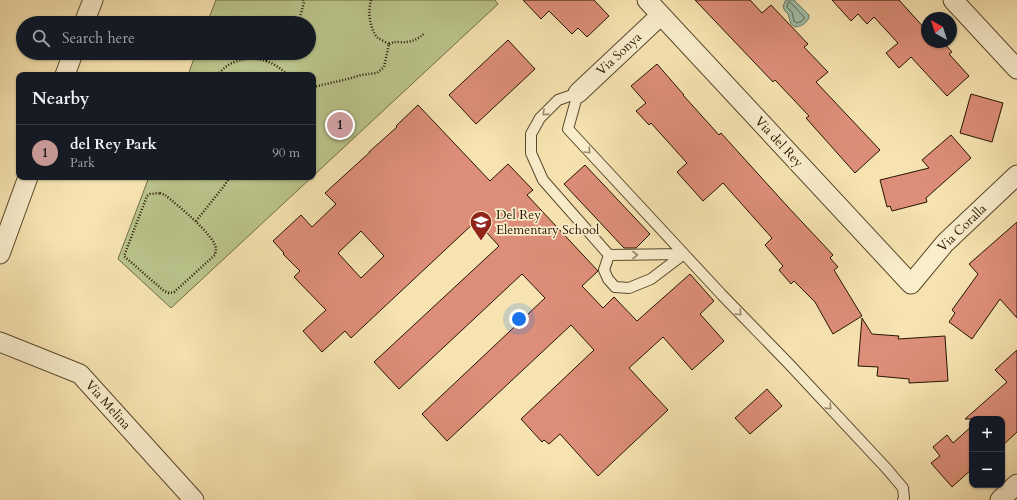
<!DOCTYPE html>
<meta charset="utf-8">
<style>
:root{--surface:#171b24;--page:#242831;--text:#f1f3f6;--muted:#9ea1a6;--line:#363941;--accent:#c59692}
body{margin:0;font-family:Cardo,serif;background:var(--page);color:var(--text)}
.controls{position:absolute;right:12px;bottom:12px;display:grid;overflow:hidden;border-radius:8px;box-shadow:0 1px 3px #0004}
.controls button{width:36px;height:36px;display:grid;place-items:center;padding:0;border:0;border-bottom:1px solid var(--line);background:var(--surface);color:var(--text);font:20px sans-serif}
.compass{position:absolute;left:921px;top:12px;width:36px;height:36px;border-radius:50%;background:var(--surface);box-shadow:0 1px 3px #0004;rotate:321deg}
.you{position:absolute;left:519px;top:319px;width:14px;height:14px;margin:-10px;border:3px solid #fff;border-radius:50%;background:#1a73e8;box-shadow:0 0 0 6px #1a73e833}
.badge{display:grid;place-items:center;width:26px;height:26px;border-radius:50%;background:var(--accent);color:#111;font-size:13px;font-weight:700}
.pin{position:absolute;translate:-50% -50%;border:2px solid #fff;box-shadow:0 1px 4px #0006}
.list{margin:0;padding:0;list-style:none}
h2{display:flex;justify-content:space-between;align-items:center;height:52px;margin:0;padding:0 16px;font-size:17px}
h2 small{font-size:13px;font-weight:400;color:var(--muted)}
.list li{display:grid;grid-template-columns:26px 1fr auto;gap:12px;align-items:center;box-sizing:border-box;height:56px;padding:0 16px;border-top:1px solid var(--line)}
.list b{display:block;font-size:15px;white-space:nowrap}
.list p{margin:0;font-size:13px;white-space:nowrap;color:var(--muted)}
.list em{font-size:13px;font-style:normal;color:var(--muted)}
.icon{flex:none;width:22px;height:22px;fill:none;stroke:currentColor;stroke-width:2;stroke-linecap:round;stroke-linejoin:round}
.map{position:relative;flex:none;width:1017px;height:500px;overflow:hidden}
.search{position:absolute;background:var(--surface);box-shadow:0 1px 3px #0004;left:16px;top:16px;width:300px;height:44px;display:flex;align-items:center;gap:10px;box-sizing:border-box;padding:0 14px;border-radius:22px;color:var(--muted);font-size:15px}
.panel{position:absolute;background:var(--surface);box-shadow:0 1px 3px #0004;left:16px;top:72px;width:300px;height:108px;border-radius:8px}
.map>svg:first-child{display:block}
</style>
<div class="map">
<svg width="1017" height="500" viewBox="0 0 1017 500">
<rect width="100%" height="100%" fill="#f6e3b1"/>
<filter id="stains"><feTurbulence type="fractalNoise" baseFrequency=".005" numOctaves="4"/><feColorMatrix values="0 0 0 0 .2 0 0 0 0 .09 0 0 0 0 .02 0 0 0 .5 -.17"/></filter>
<radialGradient id="worn" r=".72"><stop offset=".6" stop-color="#630" stop-opacity="0"/><stop offset="1" stop-color="#630" stop-opacity=".3"/></radialGradient>
<!-- green -->
<path fill="#bbc48c" stroke="#706c46" d="M216 0H495L498 4 313 176V75H188L196 53H309V23H207Z
M149 177H312L171 308 118 259Z"/>
<!-- water -->
<path fill="#9dbeaa" stroke="#6d7a66" d="M787 0H794L809 15V18C805 24 802 26 795 27L791 24 788 14 785 11 783 7 785 1Z"/>
<g fill="none" stroke-linecap="round" stroke-linejoin="round">
<!-- shore -->
<path stroke="#626a55" stroke-width="1" d="M790 2 804 17V19L802 21 797 23 794 21 792 12 787 7 788 3Z"/>
</g>
<!-- building -->
<path fill="#dd8e78" stroke="#261500" fill-rule="evenodd" d="M523 0H594L609 16 587 37 578 28 572 34 549 11 541 19Z
M695 0H750L762 13 771 5 808 44 804 47 828 72 816 82 880 150 855 173 806 118 809 116 775 80 773 82Z
M832 0H899L927 31V42H943L952 52 949 54 969 76 947 96 911 57 899 68 886 53 898 43 874 17 867 24 858 14 851 21Z
M508 40 535 69 476 124 449 95Z
M657 64 684 95H683L719 135 721 133 788 207 833 255 830 258 838 267 834 270 862 316 833 334 815 302 794 281 791 284 779 270 783 266 765 245 772 238 723 183 703 201 677 172 687 163 651 123 649 125 636 111 646 103 631 86Z
M971 94 1003 103 992 142 960 133Z
M418 105 490 181 508 164 533 190 527 195 598 271 582 286 603 308 614 297 637 321 690 274 714 301 700 314 724 341 692 370 663 337 629 368 668 410 598 476 560 434 549 444 544 440 542 442 521 419 594 350 571 325 447 441 422 414 545 298 522 274 399 389 374 362 499 246 476 221 351 338 345 331 322 352 303 331 326 310 294 277 300 271 283 254 284 253 273 241 301 215 312 227 336 204 325 193 370 152H369L397 127 396 126ZM361 231 384 256 361 278 338 253Z
M951 135 971 158 926 198 927 202 892 211 890 206 887 207 880 180 929 168 922 160Z
M585 165 650 234 636 248H624L564 184Z
M1017 222V318L1000 299 972 339 949 322 955 313 952 310 978 274 969 264Z
M862 318 872 334 899 336 898 339 945 336 948 381 909 383V379L877 376 878 367 858 366Z
M1017 350V432L1002 446V419H965L1007 382 995 370Z
M767 389 782 406 750 434 735 418Z
M972 426V469L952 487 931 463 940 456 933 447 947 435 953 443Z"/>
<g fill="none" stroke-linecap="round" stroke-linejoin="round">
<!-- lane casing -->
<g stroke="#5a482c" stroke-width="12">
<path id="lane" d="M578 93 558 100 540 118 531 134V153L543 180 609 255 684 254 722 295 790 365 887 469 903 488 904 498 903 500
M578 93 568 129 684 254 651 279 629 288 615 287 608 279 604 270 609 255"/>
</g>
<!-- street casing -->
<g stroke="#5a482c" stroke-width="21">
<path id="street" d="M647 0 911 284 945 243 1017 175
M953 0 1017 69
M84 23 93 0
M65 75 73 53
M578 93 661 15
M0 254 28 177
M0 342 80 374 194 500
M1000 500 1017 484"/>
</g>
<!-- path -->
<path stroke="#261500" stroke-width="2.5" stroke-dasharray="1 2" stroke-linecap="butt" d="M297 23 299 21 304 2 303 0
M389 44C393 42 395 42 399 42 410 43 417 40 425 33
M266 61 274 53
M217 75C223 69 229 63 238 61 255 55 275 61 287 75
M313 87 348 79 361 75 377 73 384 67 389 44C386 42 381 40 378 38 369 29 368 11 371 0
M160 193 165 195C176 204 215 235 216 249 216 250 215 255 215 255L174 292 169 293 164 291 124 256 147 196 150 194Z
M196 221 224 186 230 177"/>
<!-- lane -->
<use href="#lane" stroke="#f9edcc" stroke-width="10"/>
<!-- street -->
<use href="#street" stroke="#f9edcc" stroke-width="19"/>
</g>
<!-- one-way arrows -->
<defs><path id="oneway-chevron" d="M-2-3.5L2.5 0L-2 3.5" fill="none" stroke-width="1.6" stroke-linecap="round" stroke-linejoin="round"/></defs>
<g stroke="#9a8c70">
<use href="#oneway-chevron" transform="translate(545 113) rotate(136)"/>
<use href="#oneway-chevron" transform="translate(588 151) rotate(47)"/>
<use href="#oneway-chevron" transform="translate(635 255)"/>
<use href="#oneway-chevron" transform="translate(739 313) rotate(46)"/>
<use href="#oneway-chevron" transform="translate(829 407) rotate(47)"/>
</g>
<!-- icons -->
<defs>
<g id="school-pin" transform="scale(1.15)"><path d="M0 17L-7.5 6A9.5 9.5 0 1 1 7.5 6Z" fill="#8f2418" stroke="#f9edcc"/><path d="M0-5L7-2L0 1L-7-2ZM-4 1L0 2.5L4 1V4Q0 6-4 4Z" fill="#fff"/></g>
</defs>
<g fill-rule="evenodd">
<use href="#school-pin" x="481" y="222"/>
</g>
<g text-anchor="middle" dominant-baseline="central" stroke-width="3.5" stroke-linejoin="round" paint-order="stroke">
<!-- street labels -->
<g font-size="13" fill="#261500" stroke="#f9edcc">
<text transform="translate(619 54) rotate(-43)">Via Sonya</text>
<text transform="translate(779 142) rotate(47)">Via del Rey</text>
<text transform="translate(962 228) rotate(-44)">Via Coralla</text>
<text transform="translate(108 405) rotate(48)">Via Melina</text>
</g>
<!-- poi labels -->
<g font-size="13" fill="#261500" stroke="#f9edcc" text-anchor="start">
<text x="496" y="215">Del Rey<tspan x="496" dy="15">Elementary School</tspan></text>
</g>
</g>
<rect width="100%" height="100%" filter="url(#stains)"/>
<rect width="100%" height="100%" fill="url(#worn)"/>
</svg>
<div class="controls">
<button>+</button>
<button>−</button>
</div>
<svg class="compass" viewBox="-18 -18 36 36"><path d="M0-13l5 13h-10z" fill="#e53935"/><path d="M0 13l5-13h-10z" fill="#9ea1a6"/></svg>
<div class="you"></div>
<div class="pin badge" style="left:340px;top:125px">1</div>
<div class="search"><svg class="icon" aria-label="search" viewBox="0 0 24 24"><circle cx="10" cy="10" r="6"/><path d="M15 15l6 6"/></svg>Search here</div>
<section class="panel">
<h2>Nearby<small></small></h2>
<ul class="list">
<li><span class="badge">1</span><div><b>del Rey Park</b><p>Park</p></div><em>90 m</em></li>
</ul>
</section>
</div>
